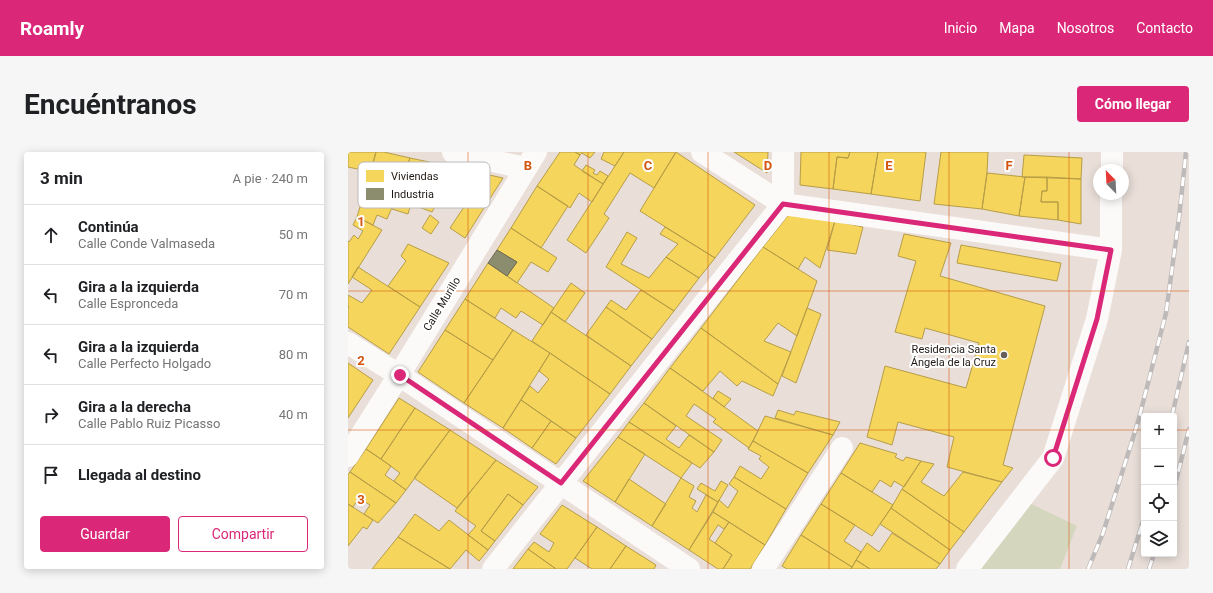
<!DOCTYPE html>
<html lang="es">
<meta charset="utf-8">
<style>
:root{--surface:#fff;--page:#f6f6f6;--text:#202124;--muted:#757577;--line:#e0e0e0;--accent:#db2777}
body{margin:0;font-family:Roboto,sans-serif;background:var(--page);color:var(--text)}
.controls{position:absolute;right:12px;bottom:12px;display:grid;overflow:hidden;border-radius:4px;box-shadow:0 2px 10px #0003}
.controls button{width:36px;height:36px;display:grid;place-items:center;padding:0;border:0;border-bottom:1px solid var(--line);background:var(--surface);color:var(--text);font:20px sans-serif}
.compass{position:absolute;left:745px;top:12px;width:36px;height:36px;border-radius:50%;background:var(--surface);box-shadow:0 2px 10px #0003;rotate:336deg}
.stop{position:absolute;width:12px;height:12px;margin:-9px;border:3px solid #db2777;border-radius:50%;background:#fff}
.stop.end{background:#db2777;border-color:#fff;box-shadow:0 1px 4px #0008}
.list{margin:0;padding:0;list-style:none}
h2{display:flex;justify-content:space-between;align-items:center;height:52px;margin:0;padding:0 16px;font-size:17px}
h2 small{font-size:13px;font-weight:400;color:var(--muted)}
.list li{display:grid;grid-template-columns:26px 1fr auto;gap:12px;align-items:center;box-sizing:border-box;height:60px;padding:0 16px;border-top:1px solid var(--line)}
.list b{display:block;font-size:15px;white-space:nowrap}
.list p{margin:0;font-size:13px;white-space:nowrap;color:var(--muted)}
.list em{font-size:13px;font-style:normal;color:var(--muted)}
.actions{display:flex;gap:8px;padding:12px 16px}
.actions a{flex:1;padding:9px 0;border:1px solid var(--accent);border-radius:4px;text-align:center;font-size:14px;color:var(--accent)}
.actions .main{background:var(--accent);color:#fff}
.icon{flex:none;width:22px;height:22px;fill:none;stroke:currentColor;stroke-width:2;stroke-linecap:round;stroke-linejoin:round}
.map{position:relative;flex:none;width:841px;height:417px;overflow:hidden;border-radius:4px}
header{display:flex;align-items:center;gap:24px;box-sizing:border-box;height:56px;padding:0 20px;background:var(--accent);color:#fff}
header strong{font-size:19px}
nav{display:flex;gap:22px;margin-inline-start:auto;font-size:14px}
.intro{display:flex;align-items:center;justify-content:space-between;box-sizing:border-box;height:96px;padding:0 24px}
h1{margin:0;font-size:28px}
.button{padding:10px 18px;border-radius:4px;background:var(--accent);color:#fff;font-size:14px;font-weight:700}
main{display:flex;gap:24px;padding:0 24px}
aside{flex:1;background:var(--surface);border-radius:4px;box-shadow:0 2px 10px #0003}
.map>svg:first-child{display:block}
</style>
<header>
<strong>Roamly</strong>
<nav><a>Inicio</a><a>Mapa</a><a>Nosotros</a><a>Contacto</a></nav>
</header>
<div class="intro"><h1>Encuéntranos</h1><a class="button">Cómo llegar</a></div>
<main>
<aside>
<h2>3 min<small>A pie · 240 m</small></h2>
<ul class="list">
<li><svg class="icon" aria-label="ahead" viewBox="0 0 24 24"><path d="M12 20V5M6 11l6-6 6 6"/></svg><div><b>Continúa</b><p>Calle Conde Valmaseda</p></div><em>50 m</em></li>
<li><svg class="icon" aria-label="left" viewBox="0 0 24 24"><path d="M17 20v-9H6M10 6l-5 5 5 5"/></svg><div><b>Gira a la izquierda</b><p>Calle Espronceda</p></div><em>70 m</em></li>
<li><svg class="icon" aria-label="left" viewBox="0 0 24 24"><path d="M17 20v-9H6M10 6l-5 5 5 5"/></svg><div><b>Gira a la izquierda</b><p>Calle Perfecto Holgado</p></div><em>80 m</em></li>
<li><svg class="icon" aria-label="right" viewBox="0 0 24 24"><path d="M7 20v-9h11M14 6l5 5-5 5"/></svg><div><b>Gira a la derecha</b><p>Calle Pablo Ruiz Picasso</p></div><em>40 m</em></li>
<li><svg class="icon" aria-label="arrive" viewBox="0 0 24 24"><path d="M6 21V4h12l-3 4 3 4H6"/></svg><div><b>Llegada al destino</b></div></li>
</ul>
<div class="actions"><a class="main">Guardar</a><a>Compartir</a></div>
</aside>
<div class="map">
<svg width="841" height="417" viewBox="0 0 841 417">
<rect width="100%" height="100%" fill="#e9ded8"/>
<!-- green -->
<path fill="#d4d7be" d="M673 347 729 374 712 417H619Z"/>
<!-- homes -->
<path fill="#f6d55c" stroke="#b69d47" d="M0 0H28L23 20 0 15Z
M28 0H36L62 6 48 44 35 41 33 46 47 49 39 67 29 63 25 73 9 65Z
M212 0H227L232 3 226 13 255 32 244 50 231 41 222 56 189 34Z
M227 0H247L242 6 234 1 232 3Z
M256 0H276L267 14 253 7Z
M276 0H328L306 36 282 21 256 62 261 66 238 101 219 88Z
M328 0 407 53 367 106 292 59Z
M386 0H420L419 21Z
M453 0H502L500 6 489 5 485 37 452 33Z
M502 0H530L523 42 485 37 489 5 500 6Z
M530 0H578L572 49 523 42Z
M593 0H640L639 21 634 57 586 52Z
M676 3 734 6 733 27 674 25Z
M62 6 105 15 99 34 84 60 63 52 60 62 44 57Z
M238 13 247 18 245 21 249 23 252 19 260 24 255 32 234 19Z
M105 15 155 26 117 86 102 76 126 40 99 34Z
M639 21 677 25 671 64 634 57Z
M677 25H699V39H694L693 50H710V68L671 64Z
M699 25 733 27V72L710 68V50H693L694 39H699Z
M189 34 220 54 193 96 163 76Z
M442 61 487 69 472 116 457 105 450 117 415 95Z
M82 63 91 70 83 82 74 76Z
M9 65 34 78 0 132V89L1 90 6 83 10 87 15 79 5 73Z
M487 69 515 75 508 102 479 98Z
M317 75 367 106 351 126 318 105 330 92 312 82Z
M163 76 209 106 200 120 183 110 169 131 159 124 169 110 149 98Z
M279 80 289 86 273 112 301 126 318 105 351 126 326 159 258 115Z
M556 82 603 91 592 124 697 154 655 313 665 316 654 330 599 315 606 285 550 270 544 293 519 285 537 214 618 236 631 191 577 176 574 187 547 180 568 109 550 104Z
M60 92 101 111 72 155 40 134 58 109 53 104Z
M613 93 713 111 709 129 609 111Z
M415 95 469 129 449 184 430 171 416 189 443 200 430 232 353 176Z
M140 111 206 156 195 173 173 159 168 166 153 156 147 166 117 147Z
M10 115 72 155 41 202 0 175V157L1 155 0 154V143L14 151 24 138 4 125Z
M223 131 237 141 217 170 203 160Z
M293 138 326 159 304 187 258 155 263 148 278 158Z
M117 147 165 178 145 208 97 178Z
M258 155 304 187 283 214 238 183Z
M459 156 473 162 448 231 434 224Z
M203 160 283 214 262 242 184 189Z
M353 176 430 232 425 244 394 229 389 234 372 219 355 239 322 216Z
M97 178 145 208 116 251 70 220Z
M165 178 202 201 155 276 116 251Z
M202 201 262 242 228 286 173 248 182 234 190 241 201 227 191 219Z
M0 211 25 228 0 266Z
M322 216 410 279 401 296 365 270 368 267 346 252 338 264 374 288 366 300 296 251Z
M370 239 383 247 376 255 365 246Z
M51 246 67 256 33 307 18 297Z
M173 248 203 269 184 296 155 276Z
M296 251 328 274 318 287 331 296 341 283 366 300 352 316 281 270Z
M67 256 102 278 58 338 46 329 52 321 33 307Z
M430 258 446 263 448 259 492 270 485 283 427 266Z
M417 264 485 283 460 321 405 289Z
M203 269 228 286 208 312 184 296Z
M281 270 344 311 333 326 270 285Z
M102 278 148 308 109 356 66 326Z
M270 285 297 302 267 350 235 329Z
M405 289 460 321 438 357 386 325 392 314 413 327 421 315 411 307 413 304 400 297Z
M512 291 549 302 547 305 555 309 558 305 573 309 556 335 546 329 543 335 532 328 524 340 493 321Z
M18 297 43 314 37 323 58 338 48 351 2 320Z
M148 308 190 335 175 353 160 342 133 379 147 389 140 398 120 383 128 374 107 359Z
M573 309 586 312 573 330 596 344 615 320 654 330 616 380 554 337Z
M2 320 48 351 30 371 16 362 22 353 11 346 5 355 0 352V323Z
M493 321 545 353 524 384 473 352Z
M386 325 438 357 417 393 365 360 371 348 380 356 390 339 381 332Z
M333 326 346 334 341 345 348 349 344 356 349 360 358 343 370 350 341 398 304 374Z
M281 327 318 352 304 374 267 350Z
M373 329 380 333 370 350 349 337 353 331 367 339Z
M554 337 616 380 602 398 543 356Z
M160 342 175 353 147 389 133 379Z
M0 352 25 368 19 377 15 375 0 394Z
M473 352 507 373 496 389 513 400 504 415 453 383Z
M214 353 249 375 219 417H208L180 397 186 390 201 400 206 391 192 382Z
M543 356 602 398 592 412 532 372Z
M365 360 381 370 376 377 370 373 361 387 384 403 375 417H370L341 398Z
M67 362 91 379 101 368 140 398 131 409 118 398 102 417 50 385Z
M381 370 417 393 402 417H375L384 403 367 391Z
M249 375 278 394 262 417H244L227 406Z
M544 381 592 412 588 417H522L508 408 519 391 531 400Z
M453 383 504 415 503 417H439L434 414Z
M50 385 102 417H24Z
M278 394 308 413 306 417H262Z
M180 397 208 417H165Z
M508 408 522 417H503Z"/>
<!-- industry -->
<path fill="#8c8c6e" stroke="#6c6a53" d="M149 98 169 110 159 124 140 111Z"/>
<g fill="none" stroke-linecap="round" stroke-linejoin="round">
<!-- street -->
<path stroke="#fcfaf9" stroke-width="22" d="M105 0 177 16
M354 0 435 52 763 98
M764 18V0
M0 191 51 223 341 417
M0 304 51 223 188 0
M145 417 435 52V0
M415 417 494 296
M619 417 705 306 749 167 763 98V42"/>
<!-- rail casing -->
<g stroke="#bdbab9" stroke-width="4.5">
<path id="rail" d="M824 264 841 190
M826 337 841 277
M740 417 755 381 790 270 818 161 831 66 838 0
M780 417 796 366
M801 417 806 402"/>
</g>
<!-- rail -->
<use href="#rail" stroke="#fff" stroke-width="3" stroke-dasharray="9" stroke-linecap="butt"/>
</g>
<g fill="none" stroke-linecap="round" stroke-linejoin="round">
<!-- route -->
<path stroke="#db2777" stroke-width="5" d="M52 223 213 331 435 52 763 98 749 167 705 306"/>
</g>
<!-- grid -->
<path fill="none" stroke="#d4530d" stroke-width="1" stroke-opacity="0.55" d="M120 0V417M240 0V417M360 0V417M481 0V417M601 0V417M721 0V417M0 139H841M0 278H796M826 278H841"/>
<!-- markers -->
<circle fill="#665e59" stroke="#fff" stroke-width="1.5" cx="656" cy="203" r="4"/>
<g text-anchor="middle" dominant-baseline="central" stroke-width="4" stroke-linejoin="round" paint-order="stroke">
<!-- street labels -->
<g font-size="11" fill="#201915" stroke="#fff">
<text transform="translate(94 152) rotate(-59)">Calle Murillo</text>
</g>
<!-- poi labels -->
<g font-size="11" fill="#201915" stroke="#fff" text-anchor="end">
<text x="648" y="197">Residencia Santa<tspan x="648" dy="13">Ángela de la Cruz</tspan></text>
</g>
</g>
<!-- legend -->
<rect x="10" y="10" width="132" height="46" rx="6" fill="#fff" stroke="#bcbab9" stroke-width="1"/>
<rect x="18" y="18" width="18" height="12" fill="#f6d55c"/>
<rect x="18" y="36" width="18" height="12" fill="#8c8c6e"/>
<g font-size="11" fill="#201915">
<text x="43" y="28">Viviendas</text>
<text x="43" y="46">Industria</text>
</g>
<g font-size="13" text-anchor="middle" font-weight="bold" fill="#d4530d" stroke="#fff" stroke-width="4" stroke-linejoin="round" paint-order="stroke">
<text x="180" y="18">B</text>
<text x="300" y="18">C</text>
<text x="420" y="18">D</text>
<text x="541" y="18">E</text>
<text x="661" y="18">F</text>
<text x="13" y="74">1</text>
<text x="13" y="213">2</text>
<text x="13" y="352">3</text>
</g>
</svg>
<div class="controls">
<button>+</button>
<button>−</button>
<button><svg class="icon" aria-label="locate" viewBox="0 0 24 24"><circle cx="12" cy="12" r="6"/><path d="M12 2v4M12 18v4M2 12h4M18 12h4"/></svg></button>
<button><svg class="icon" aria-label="layers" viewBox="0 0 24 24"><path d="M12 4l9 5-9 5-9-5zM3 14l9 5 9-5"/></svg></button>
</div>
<svg class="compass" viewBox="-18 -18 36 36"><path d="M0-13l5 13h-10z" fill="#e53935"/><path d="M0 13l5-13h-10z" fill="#757577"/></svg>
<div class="stop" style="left:705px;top:306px"></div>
<div class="stop end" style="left:52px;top:223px"></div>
</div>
</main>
